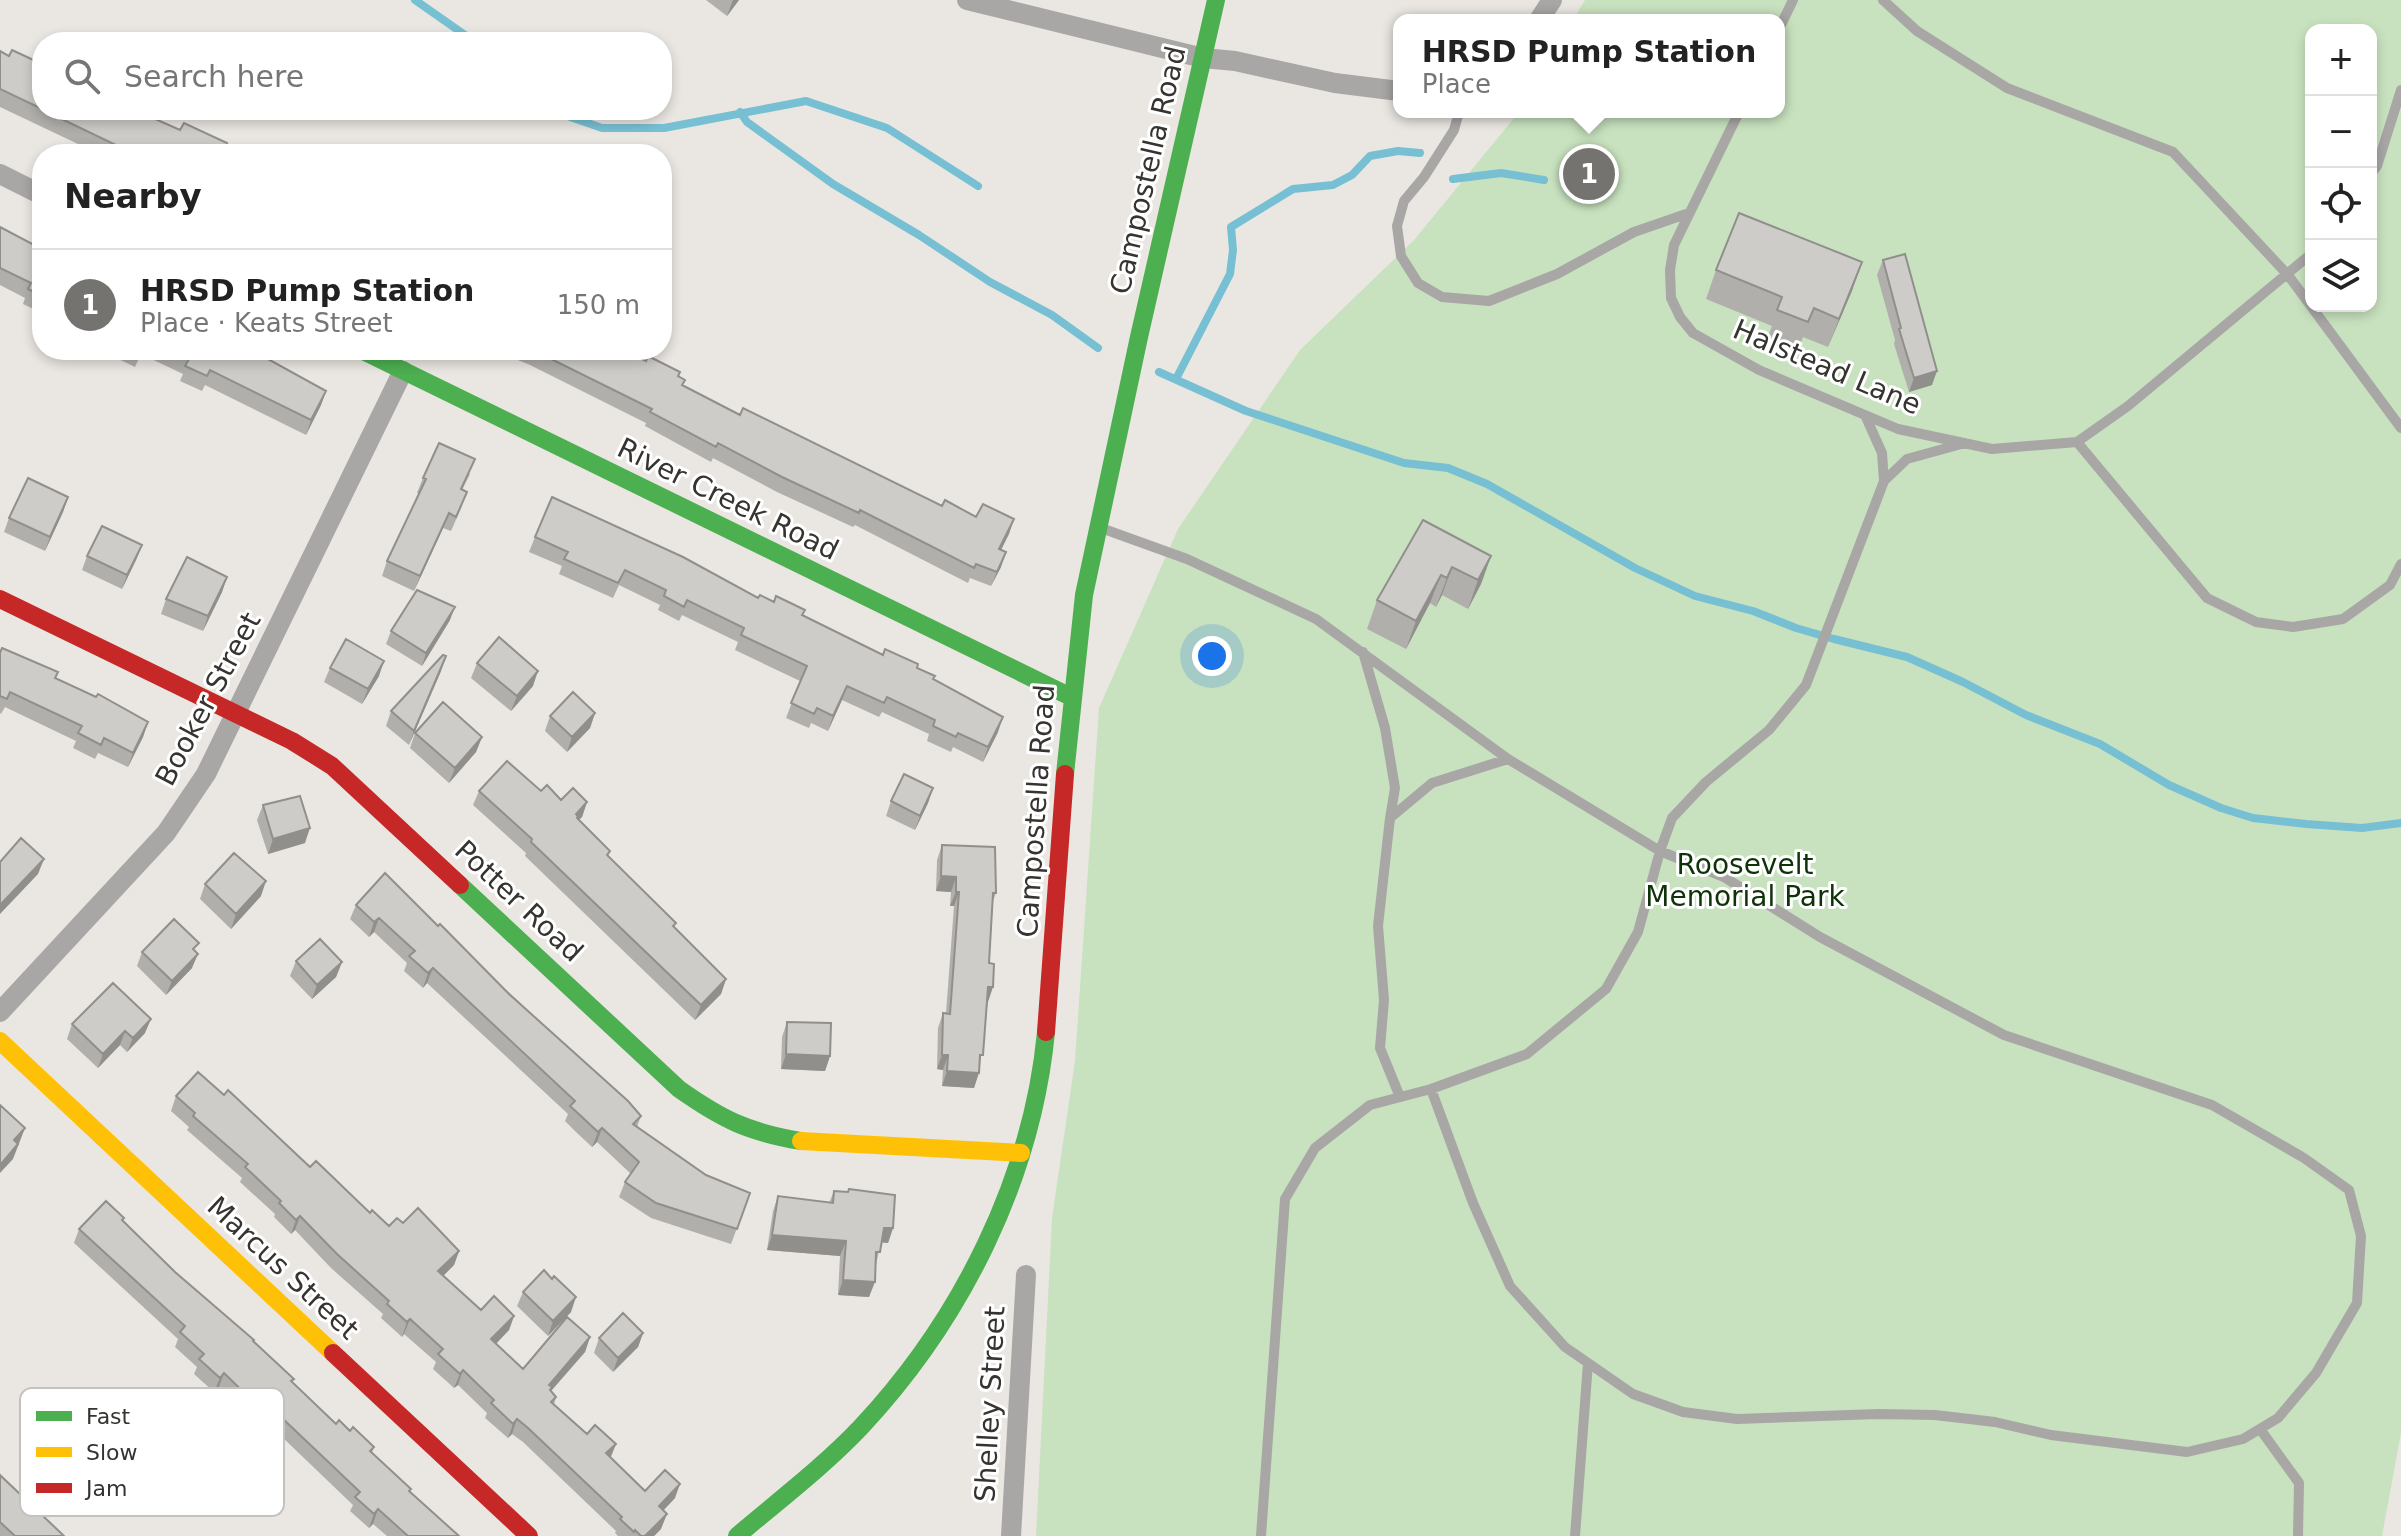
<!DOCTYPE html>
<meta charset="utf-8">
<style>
:root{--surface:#fff;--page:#f6f6f6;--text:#222;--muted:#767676;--line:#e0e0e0;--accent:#75736f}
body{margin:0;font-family:"DejaVu Sans",sans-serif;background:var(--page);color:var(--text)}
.controls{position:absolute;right:24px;top:24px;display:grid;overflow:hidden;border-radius:16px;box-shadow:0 4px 12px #0003}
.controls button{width:72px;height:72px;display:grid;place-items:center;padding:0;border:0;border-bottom:2px solid var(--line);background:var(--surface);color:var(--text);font:40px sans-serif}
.you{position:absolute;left:1212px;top:656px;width:28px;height:28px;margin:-20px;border:6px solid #fff;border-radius:50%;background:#1a73e8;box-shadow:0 0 0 12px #1a73e833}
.badge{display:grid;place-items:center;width:52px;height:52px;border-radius:50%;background:var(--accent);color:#fff;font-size:26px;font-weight:700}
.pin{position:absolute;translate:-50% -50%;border:4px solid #fff;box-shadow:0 2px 8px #0006}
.popup{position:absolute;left:1393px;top:14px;width:392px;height:104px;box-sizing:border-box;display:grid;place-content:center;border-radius:16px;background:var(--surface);filter:drop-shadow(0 2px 6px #0005);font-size:26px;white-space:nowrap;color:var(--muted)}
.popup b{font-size:30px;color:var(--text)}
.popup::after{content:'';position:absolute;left:50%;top:100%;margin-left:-16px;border:16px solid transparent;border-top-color:var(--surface)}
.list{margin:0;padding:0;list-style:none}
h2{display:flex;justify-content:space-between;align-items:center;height:104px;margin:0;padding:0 32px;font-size:34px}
h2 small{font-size:26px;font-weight:400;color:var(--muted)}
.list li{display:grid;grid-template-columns:52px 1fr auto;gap:24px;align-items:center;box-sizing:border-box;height:112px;padding:0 32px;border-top:2px solid var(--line)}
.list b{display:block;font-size:30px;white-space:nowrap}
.list p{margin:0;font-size:26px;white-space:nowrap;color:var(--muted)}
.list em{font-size:26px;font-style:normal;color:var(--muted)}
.icon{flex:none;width:44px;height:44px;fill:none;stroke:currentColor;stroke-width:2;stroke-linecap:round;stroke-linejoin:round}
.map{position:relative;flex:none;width:2401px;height:1536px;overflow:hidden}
.search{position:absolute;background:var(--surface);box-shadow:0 4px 12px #0003;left:32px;top:32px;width:640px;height:88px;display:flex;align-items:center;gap:20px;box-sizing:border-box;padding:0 28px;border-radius:32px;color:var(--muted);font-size:30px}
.panel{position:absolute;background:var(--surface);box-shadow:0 4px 12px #0003;left:32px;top:144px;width:640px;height:216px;border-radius:32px}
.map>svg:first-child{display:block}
</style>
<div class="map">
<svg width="2401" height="1536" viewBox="0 0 2401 1536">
<rect width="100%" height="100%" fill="#eae7e2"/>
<!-- green -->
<path fill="#c8e2bf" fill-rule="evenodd" d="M1585 0H2401V1433L2382 1536H1036L1052 1218 1075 1061 1099 708 1178 529 1300 350 1414 240 1519 112H1779V20H1573ZM2311 30H2371V306H2311Z"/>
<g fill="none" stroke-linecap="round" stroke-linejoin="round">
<!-- stream -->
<path stroke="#77c0d3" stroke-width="8" d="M415 0 475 42
M550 110 602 128H664L806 101 887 128 978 186
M740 112 747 122 833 184 919 235 990 282 1052 315 1098 348
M1453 179 1501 173 1544 180
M1159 372 1246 411 1404 463 1448 468 1487 484 1635 568 1695 596 1753 611 1796 628 1834 639 1907 657 1963 682 2026 715 2100 744 2169 785 2221 808 2253 818 2306 824 2362 828 2401 823
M1176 379 1230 274 1233 250 1231 227 1293 189 1333 185 1352 175 1370 156 1398 151 1420 153"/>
<!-- lane -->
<path stroke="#a8a7a6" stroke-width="10" d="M1883 0 1917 31 2007 88 2173 152 2288 275 2401 428
M1779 29 1793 0
M1459 112 1454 130 1424 177 1404 201 1397 226 1401 256 1418 283 1442 297 1489 301 1557 274 1634 232 1689 213
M1739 112 1674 245 1670 270 1671 298 1680 317 1693 333 1759 370 1898 429 1992 449 2077 442 2128 406 2311 254
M2371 174 2377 166 2401 90
M1865 415 1882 453 1884 481
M2077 442 2207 598 2256 622 2293 627 2343 619 2390 585 2401 564
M1101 528 1187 559 1316 619 1508 759
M1363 652 1385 728 1395 788 1390 818
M1400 1097 1380 1048 1384 1000 1378 926 1390 818 1432 783 1508 759 1660 851 1724 877 1820 937 2004 1035 2212 1105 2304 1158 2349 1190 2361 1236 2357 1303 2316 1373 2278 1418 2243 1439 2187 1452 2051 1435 1995 1422 1935 1415 1878 1414 1737 1419 1683 1412 1633 1394 1565 1347 1510 1286 1473 1203 1431 1089
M2260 1429 2299 1483 2298 1536
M1261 1536 1285 1199 1315 1148 1370 1105 1431 1089 1527 1054 1606 989 1638 932 1660 851 1672 818 1706 782 1769 730 1806 685 1884 481 1907 459 1965 443
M1575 1536 1588 1363"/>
<!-- street -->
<path stroke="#a8a7a6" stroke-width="20" d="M967 0 1203 58 1235 61 1335 83 1399 91
M1539 20 1552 0
M0 174 42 195
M0 1012 166 833 206 774 403 371
M1011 1536 1026 1275"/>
<!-- fast -->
<path stroke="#4caf50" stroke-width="18" d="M361 350 1071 697
M1065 774 1084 595 1139 337 1216 0
M460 885 679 1089C723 1120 748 1132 801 1141
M737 1536C778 1501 823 1467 861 1427 961 1320 1032 1179 1046 1032"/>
<!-- slow -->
<path stroke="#ffc107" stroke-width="18" d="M0 1041 333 1353
M801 1141 1021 1153"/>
<!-- jam -->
<path stroke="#c62828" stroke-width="18" d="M0 599 292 741 332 766 460 885
M1046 1032 1065 774
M333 1353 529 1536"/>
</g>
<!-- wall -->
<path fill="#b1afac" d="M706 0H739L727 16Z
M0 51 223 154H99L0 107Z
M212 110H233L225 120Z
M1583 154 1600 180 1598 187 1577 183Z
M0 227 42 249V313L23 304 25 298 0 285Z
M1883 260 1932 385 1909 392 1894 344 1895 340 1877 275Z
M1862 262 1828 347 1803 337 1798 351 1767 338 1772 326 1706 299 1716 270Z
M112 350H256L255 352 326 391 321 405 306 435 205 385 202 391 180 381 183 374 141 354 135 367 110 355Z
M493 350H624L646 361 680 372 679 377 683 386 740 415 942 506 976 517 1014 519 1001 550V567L991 586 970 578 968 583 855 525 853 527 777 492 713 458 711 462 645 426 646 423 530 365Z
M470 474 462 490V506L451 531 443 528 414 591 382 576 387 561 419 493H417L423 478Z
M68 497 63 512 45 551 4 532 9 518Z
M1423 520 1491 556 1481 584 1468 609 1442 595 1436 607 1430 603 1406 649 1367 629 1377 600Z
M535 537 758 598 803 616 883 655 917 668 933 679 998 732 983 762 953 747 951 752 927 741 929 734 882 712 879 717 842 700 828 731 811 723 809 728 786 718 800 681 735 650 738 642 682 615 679 621 658 610 660 605 619 585 613 598 559 574 562 566 529 552Z
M142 545 136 560 122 589 82 570 87 556Z
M227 577 222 592 203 631 161 614 166 599Z
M450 620 422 666 386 644 391 631Z
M0 653 148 722 143 737 128 767 98 753 95 759 73 748 76 741 5 707 1 714 0 713Z
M477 663 533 686 511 711 471 678Z
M330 668 379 676 362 704 324 682Z
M441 671 409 745 386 726 391 711Z
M595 713 590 728 567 752 545 731 550 716Z
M415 733 482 737 476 752 449 783 410 748Z
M933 788 928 803 915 830 886 816 891 801Z
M479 791H541L561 800 587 802 582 817 579 820 610 851 608 856 676 923 674 927 726 979 721 994 695 1020 525 856 526 853 473 805Z
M263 805 305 843 268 854 257 820Z
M942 845 996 893 992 904 988 1002 980 1065 974 1088 942 1086 943 1070 937 1069 938 1028 943 1013H946L954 906H950L951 892 936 891 937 860Z
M205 884 261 896 231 929 200 899Z
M356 905 438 926 641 1116 637 1127 706 1175 750 1193 731 1244 651 1218 619 1197 625 1182 631 1174 597 1142 592 1147 576 1132 565 1121 568 1114 427 983 423 988 404 971 407 963 374 932 369 937 350 919Z
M142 952 192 968 166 995 137 966Z
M296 961 342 962 336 977 312 999 290 976Z
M787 1022 830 1056 825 1071 781 1069 782 1037Z
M72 1024 145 1033 127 1052 120 1045 98 1068 67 1039Z
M224 1095 310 1167 389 1226 403 1223 459 1251 454 1265 443 1276 481 1310 514 1316 509 1330 496 1344 523 1369 590 1337 585 1352 551 1391 556 1397 554 1405 587 1434 616 1444 611 1457 645 1491 675 1498 663 1511 661 1529 654 1536H618L615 1533 616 1531 523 1442 512 1434 508 1438 485 1418 487 1413 458 1385 454 1388 433 1369 436 1362 404 1334 402 1337 381 1318 383 1314 331 1268 295 1230 291 1234 274 1217 275 1214 240 1182 242 1178 187 1130 189 1127 171 1111 176 1096Z
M849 1189 893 1228 888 1243 881 1242 869 1297 838 1295 840 1256 767 1250 773 1211 778 1196 829 1203 834 1191 848 1192Z
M124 1218 123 1221 175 1272 254 1340V1342L292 1382 336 1424 374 1447 372 1453 411 1489 410 1492 459 1536H387L373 1524 369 1528 350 1511 353 1505 257 1413 252 1419 219 1387 214 1392 194 1374 197 1367 175 1347 178 1339 74 1243 79 1229Z
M523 1292 571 1312 548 1336 517 1306Z
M643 1333 638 1347 613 1372 594 1353 599 1338Z
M0 1475 64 1536H0Z"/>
<!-- shaded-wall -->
<path fill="#908f8c" d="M733 0H739L727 16Z
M229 110H233L225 120Z
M1862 262 1852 291 1828 347 1839 319Z
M1937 371 1932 385 1909 392 1914 378Z
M326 391 321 405 306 435 311 420Z
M68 497 63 512 45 551 50 537Z
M449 513 443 528 414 591 420 576Z
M1014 519 1009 534 994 564 999 549Z
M142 545 136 560 122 589 127 575Z
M1006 552 1001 567 991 586 997 572Z
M1491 556 1481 584 1468 609 1478 580Z
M1452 567 1442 595 1436 607 1447 578Z
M1441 575 1430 603 1406 649 1416 621Z
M227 577 222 592 203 631 208 616Z
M455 607 450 620 422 666 426 653Z
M446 656 441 671 409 745 414 731Z
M384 661 379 676 362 704 368 689Z
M538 671 533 686 511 711 517 696Z
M847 686 842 700 828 731 833 716Z
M595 713 590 728 567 752 572 737Z
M1003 717 998 732 983 762 988 747Z
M148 722 143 737 128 767 133 753Z
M482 737 476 752 449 783 455 768Z
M933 788 928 803 915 830 920 816Z
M587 802 582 817 576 822V814Z
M310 828 305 843 268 854 273 839Z
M44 859 38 874 0 914V905Z
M941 876 956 877 951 892 936 891Z
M266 881 261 896 231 929 236 914Z
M956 892H959L954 906H950Z
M379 918 374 932 369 937 374 922Z
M198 954 192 968 166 995 172 981Z
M342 962 336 977 312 999 317 985Z
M433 968 427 983 423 988 428 973Z
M726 979 721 994 695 1020 701 1005Z
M988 987H993L988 1002Z
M151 1019 145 1033 127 1052 133 1038Z
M125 1031 120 1045 98 1068 103 1054Z
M786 1054 830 1056 825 1071 781 1069Z
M942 1055H948L943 1070 937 1069Z
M947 1071 979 1073 974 1088 942 1086Z
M25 1128 13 1159 0 1173V1165L14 1140Z
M602 1128 597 1142 592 1147 598 1132Z
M300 1216 295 1230 291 1234 296 1220Z
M884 1228H893L888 1243 878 1242Z
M772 1235 846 1241 840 1256 767 1250Z
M459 1251 454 1265 433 1286 438 1271Z
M843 1280 875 1282 869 1297 838 1295Z
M576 1297 571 1312 548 1336 553 1321Z
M514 1316 509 1330 486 1354 491 1339Z
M410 1319 404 1334 402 1337 407 1322Z
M643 1333 638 1347 613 1372 618 1358Z
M590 1337 585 1352 551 1391 544 1405 549 1385Z
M463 1370 458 1385 454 1388 460 1374Z
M224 1373 219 1387 214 1392 220 1378Z
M262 1399 257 1413 252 1419 257 1405Z
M517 1419 512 1434 508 1438 513 1424Z
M616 1444 610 1458 606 1453Z
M680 1484 675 1498 653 1521 659 1506Z
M378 1509 373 1524 369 1528 374 1514Z
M667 1514 661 1529 654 1536H645Z"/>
<!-- building -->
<path fill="#ceccc8" stroke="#908f8c" stroke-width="2" d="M12 50 42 64V109L0 89V51L9 56Z
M43 110H135L180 130 184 123 227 143 222 154H126L118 150 120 147Z
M1583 154 1604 158 1600 180 1580 176Z
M1739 213 1862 262 1839 319 1814 308 1808 322 1777 310 1782 297 1716 270Z
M0 227 42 249V296L28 289 31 283 0 268Z
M1905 254 1937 371 1914 378 1899 329 1901 328 1883 260Z
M169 350H256L255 352 326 391 311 420 210 370 207 376 185 366 189 359Z
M533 350H624L646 361 648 356 680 372 678 376 685 380 682 385 740 415 743 408 942 506 945 500 976 517 983 504 1014 519 999 549 1006 552 997 572 976 564 974 568 860 510 859 513 782 477 718 443 716 447 650 412 652 409Z
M439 443 475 459 461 489 467 492 456 517 449 513 420 576 387 561 426 479 423 478Z
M28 478 68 497 50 537 9 518Z
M552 497 683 557 758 598 760 595 774 602 776 596 805 610 802 615 883 655 885 649 918 664 917 668 935 676 933 679 1003 717 988 747 958 733 956 737 933 726 935 720 887 697 884 703 847 686 833 716 817 708 814 714 791 703 807 666 741 635 744 628 687 600 684 607 664 596 666 590 625 570 618 583 564 559 568 552 535 537Z
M1423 520 1491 556 1478 580 1452 567 1447 578 1441 575 1416 621 1377 600Z
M102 526 142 545 127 575 87 556Z
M187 557 227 577 208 616 166 599Z
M417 590 455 607 426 653 391 631Z
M499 637 538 671 517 696 477 663Z
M346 639 384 661 368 689 330 668Z
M2 648 58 672 55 678 96 697 98 694 148 722 133 753 104 738 101 745 78 733 82 726 10 692 7 699 0 696V653Z
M443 655 446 656 414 731 391 711Z
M573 692 595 713 572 737 550 716Z
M443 702 482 737 455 768 415 733Z
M507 761 541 791 547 785 561 800 573 788 587 802 576 814 578 817 577 818 610 851 607 855 676 923 673 926 726 979 701 1005 531 842 532 839 479 791Z
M904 774 933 788 920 816 891 801Z
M300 796 310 828 273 839 263 805Z
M21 838 44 859 0 905V862Z
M942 845 995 847 996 893H993L989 963 994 964 993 987H988L983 1055H980L979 1073 947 1071 948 1055H942L943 1013 950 1014 959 892H956V877L941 876Z
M234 853 266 881 236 914 205 884Z
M385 873 438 926 440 924 509 994 628 1101 641 1116 633 1124 706 1175 750 1193 737 1229 656 1203 625 1182 639 1162 602 1128 598 1132 582 1117 570 1106 575 1101 433 968 428 973 409 956 415 951 379 918 374 922 356 905Z
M174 919 199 943 193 949 198 954 172 981 142 952Z
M320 939 342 962 317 985 296 961Z
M113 983 151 1019 133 1038 125 1031 103 1054 72 1024Z
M787 1022 831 1023 830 1056 786 1054Z
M198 1072 224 1095 228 1090 310 1167 316 1161 370 1213 372 1210 389 1226 397 1218 403 1223 418 1208 459 1251 438 1271 481 1310 494 1296 514 1316 491 1339 523 1369 567 1317 590 1337 549 1385 552 1387 550 1390 556 1397 551 1402 587 1434 595 1425 616 1444 606 1453 645 1491 665 1470 680 1484 659 1506 667 1514 645 1536H641L635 1530 634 1532 620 1519 622 1517 528 1428 517 1419 513 1424 491 1403 494 1400 463 1370 460 1374 438 1354 443 1349 410 1319 407 1322 387 1304 389 1301 337 1254 300 1216 296 1220 279 1203 281 1201 245 1167 248 1164 193 1116 195 1113 176 1096Z
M0 1105 25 1128 14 1140 18 1144 0 1165Z
M849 1189 895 1195 893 1228H884L880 1252H876L875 1282 843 1280 846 1241 772 1235 778 1196 833 1203 834 1191 848 1192Z
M106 1201 124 1218 122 1220 175 1272 254 1340 253 1341 294 1379 291 1381 336 1424 339 1420 350 1431 353 1427 374 1447 370 1451 411 1489 409 1491 459 1536H408L378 1509 374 1514 355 1497 360 1492 262 1399 257 1405 224 1373 220 1378 199 1359 204 1354 180 1332 185 1326 79 1229Z
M544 1270 552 1279 554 1276 576 1297 553 1321 523 1292Z
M623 1313 643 1333 618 1358 599 1338Z
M0 1475 64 1536H15L0 1522Z"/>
<g text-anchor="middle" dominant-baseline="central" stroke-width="6" stroke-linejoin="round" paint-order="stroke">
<!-- street labels -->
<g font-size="28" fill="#363431" stroke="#fff">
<text transform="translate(1148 170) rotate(-77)">Campostella Road</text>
<text transform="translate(1827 367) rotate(23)">Halstead Lane</text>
<text transform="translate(728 499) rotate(26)">River Creek Road</text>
<text transform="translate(208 699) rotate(-62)">Booker Street</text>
<text transform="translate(1036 811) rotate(-86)">Campostella Road</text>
<text transform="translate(519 901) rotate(43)">Potter Road</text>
<text transform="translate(283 1268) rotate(43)">Marcus Street</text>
<text transform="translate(990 1404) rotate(-87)">Shelley Street</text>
</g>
<!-- park labels -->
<g font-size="28" fill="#0f3308" stroke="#fff">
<text x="1745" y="864">Roosevelt<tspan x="1745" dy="32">Memorial Park</tspan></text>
</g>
</g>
<!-- legend -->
<rect x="20" y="1388" width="264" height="128" rx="12" fill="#fff" stroke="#c3c2c1" stroke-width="2"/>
<rect x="36" y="1411" width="36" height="10" fill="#4caf50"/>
<rect x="36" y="1447" width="36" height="10" fill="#ffc107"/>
<rect x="36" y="1483" width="36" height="10" fill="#c62828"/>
<g font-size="22" fill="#363431">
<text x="86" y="1424">Fast</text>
<text x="86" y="1460">Slow</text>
<text x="86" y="1496">Jam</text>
</g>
</svg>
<div class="controls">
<button>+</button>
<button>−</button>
<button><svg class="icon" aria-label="locate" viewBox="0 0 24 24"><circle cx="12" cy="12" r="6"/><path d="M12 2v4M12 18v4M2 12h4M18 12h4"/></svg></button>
<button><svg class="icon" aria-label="layers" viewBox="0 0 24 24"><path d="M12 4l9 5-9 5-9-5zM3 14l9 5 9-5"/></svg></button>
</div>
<div class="you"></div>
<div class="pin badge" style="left:1589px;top:174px">1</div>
<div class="popup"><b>HRSD Pump Station</b>Place</div>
<div class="search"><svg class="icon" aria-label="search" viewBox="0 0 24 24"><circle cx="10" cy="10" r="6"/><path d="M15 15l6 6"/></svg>Search here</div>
<section class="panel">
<h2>Nearby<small></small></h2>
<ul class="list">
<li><span class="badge">1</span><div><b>HRSD Pump Station</b><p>Place · Keats Street</p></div><em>150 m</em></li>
</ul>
</section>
</div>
